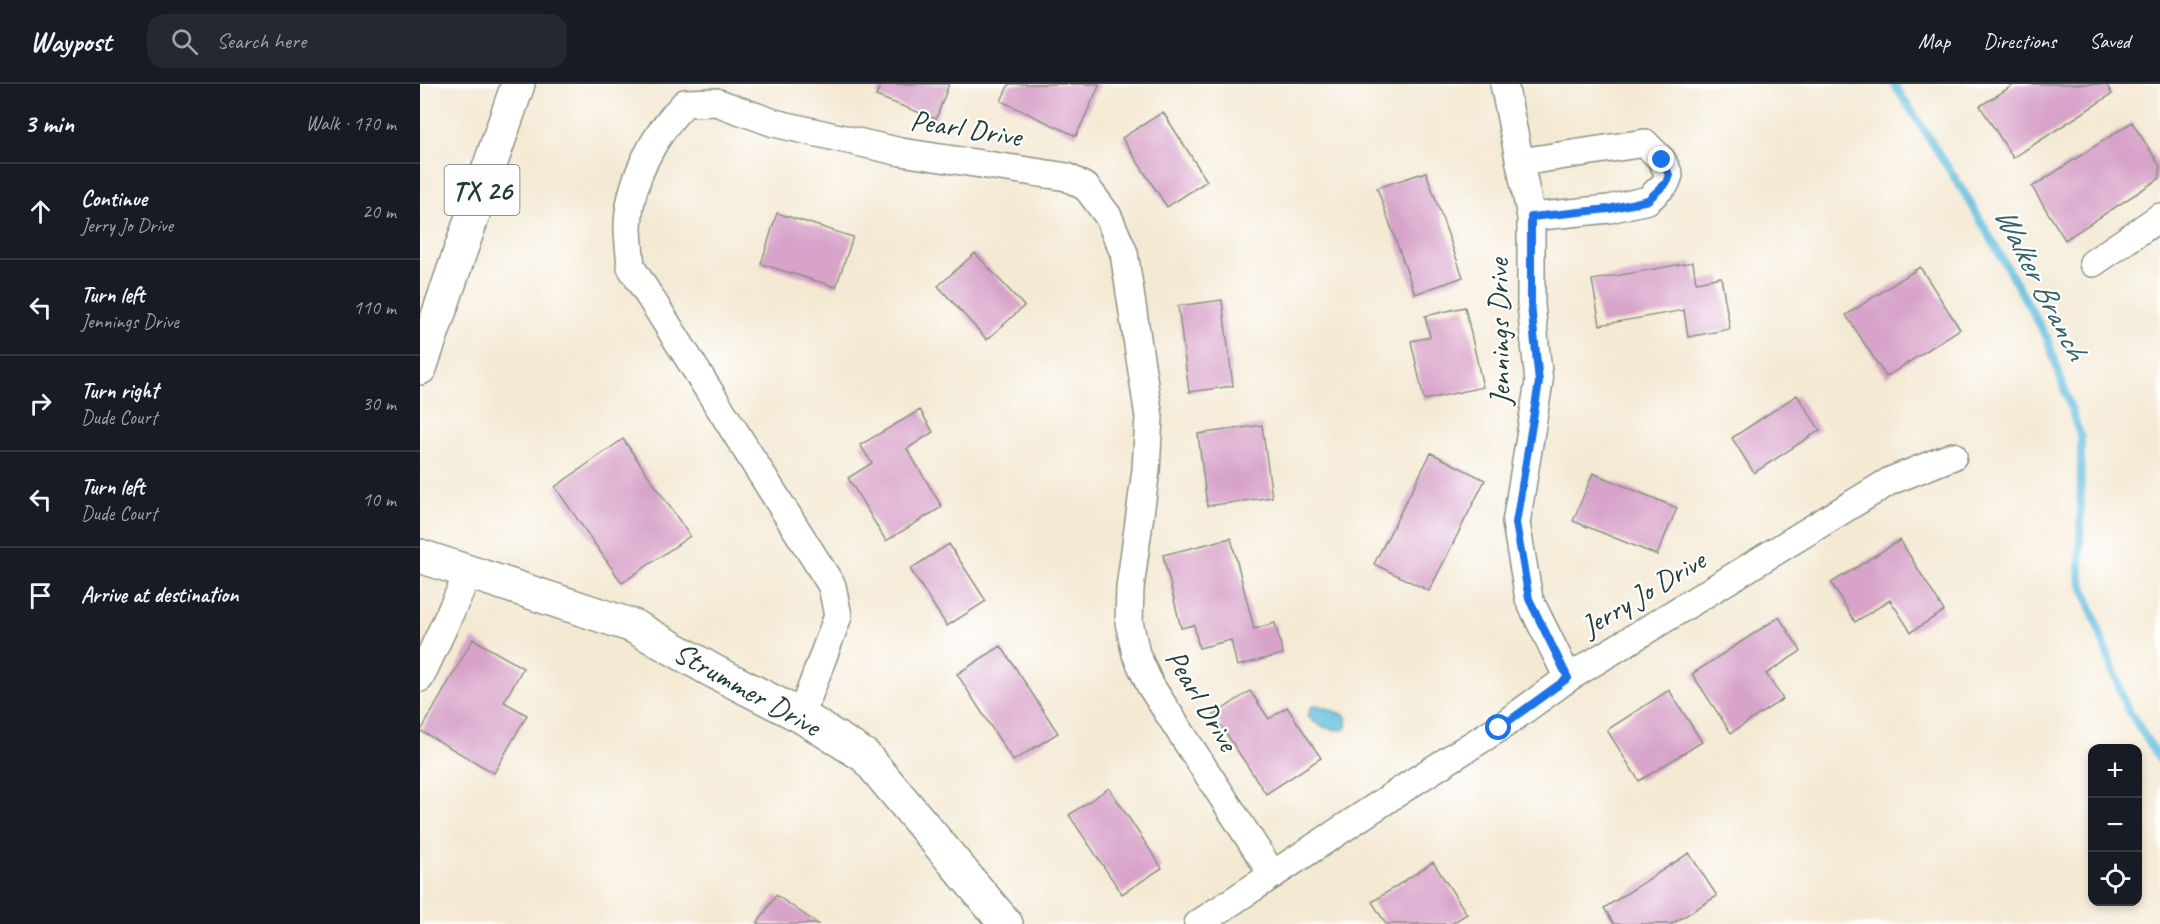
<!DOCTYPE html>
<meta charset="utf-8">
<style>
:root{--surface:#171b24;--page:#242831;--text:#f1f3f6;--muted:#9ea1a6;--line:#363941}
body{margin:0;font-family:Caveat,sans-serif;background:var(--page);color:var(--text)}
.controls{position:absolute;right:18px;bottom:18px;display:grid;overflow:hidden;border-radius:12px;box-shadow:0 3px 9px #0003}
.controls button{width:54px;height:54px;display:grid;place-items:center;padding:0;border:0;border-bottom:2px solid var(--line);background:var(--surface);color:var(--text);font:30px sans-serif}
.stop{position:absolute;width:18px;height:18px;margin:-14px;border:4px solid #1a73e8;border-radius:50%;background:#fff}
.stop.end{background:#1a73e8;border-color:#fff;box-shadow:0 2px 6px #0008}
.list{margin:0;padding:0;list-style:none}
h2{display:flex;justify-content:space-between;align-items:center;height:78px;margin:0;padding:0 24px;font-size:26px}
h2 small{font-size:20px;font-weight:400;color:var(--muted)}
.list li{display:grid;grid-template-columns:39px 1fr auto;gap:18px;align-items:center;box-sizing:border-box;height:96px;padding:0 24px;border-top:2px solid var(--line)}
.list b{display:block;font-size:22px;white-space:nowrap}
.list p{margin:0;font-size:20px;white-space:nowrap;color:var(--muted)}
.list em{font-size:20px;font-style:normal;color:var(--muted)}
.icon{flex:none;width:33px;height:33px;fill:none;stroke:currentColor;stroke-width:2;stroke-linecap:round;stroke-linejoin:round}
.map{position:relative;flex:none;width:1740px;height:840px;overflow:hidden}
header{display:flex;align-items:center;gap:36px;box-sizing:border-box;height:84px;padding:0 30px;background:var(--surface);border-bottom:2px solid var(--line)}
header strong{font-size:28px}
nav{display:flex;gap:33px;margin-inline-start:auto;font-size:21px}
.search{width:420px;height:54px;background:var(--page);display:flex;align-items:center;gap:15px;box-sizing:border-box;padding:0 21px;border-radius:18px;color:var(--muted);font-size:22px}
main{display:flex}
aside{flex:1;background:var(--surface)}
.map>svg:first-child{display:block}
</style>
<header>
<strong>Waypost</strong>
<div class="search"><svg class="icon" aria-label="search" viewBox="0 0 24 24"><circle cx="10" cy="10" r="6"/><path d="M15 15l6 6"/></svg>Search here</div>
<nav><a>Map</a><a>Directions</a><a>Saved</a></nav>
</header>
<main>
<aside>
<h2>3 min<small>Walk · 170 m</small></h2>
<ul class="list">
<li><svg class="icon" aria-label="ahead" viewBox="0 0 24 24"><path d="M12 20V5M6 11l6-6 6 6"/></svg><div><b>Continue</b><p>Jerry Jo Drive</p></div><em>20 m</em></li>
<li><svg class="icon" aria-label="left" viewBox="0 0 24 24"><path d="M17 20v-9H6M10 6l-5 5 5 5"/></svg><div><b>Turn left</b><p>Jennings Drive</p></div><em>110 m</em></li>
<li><svg class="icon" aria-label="right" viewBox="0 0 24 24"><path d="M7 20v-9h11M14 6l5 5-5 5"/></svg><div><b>Turn right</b><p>Dude Court</p></div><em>30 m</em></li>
<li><svg class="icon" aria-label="left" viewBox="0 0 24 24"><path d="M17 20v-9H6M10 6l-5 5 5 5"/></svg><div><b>Turn left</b><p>Dude Court</p></div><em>10 m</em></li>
<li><svg class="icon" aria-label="arrive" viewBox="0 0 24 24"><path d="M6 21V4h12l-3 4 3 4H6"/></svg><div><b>Arrive at destination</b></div></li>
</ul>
</aside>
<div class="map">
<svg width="1740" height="840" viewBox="0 0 1740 840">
<rect width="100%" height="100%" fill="#fff"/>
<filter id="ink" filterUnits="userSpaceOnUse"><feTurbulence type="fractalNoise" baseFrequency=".0167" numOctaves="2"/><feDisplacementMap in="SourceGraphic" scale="12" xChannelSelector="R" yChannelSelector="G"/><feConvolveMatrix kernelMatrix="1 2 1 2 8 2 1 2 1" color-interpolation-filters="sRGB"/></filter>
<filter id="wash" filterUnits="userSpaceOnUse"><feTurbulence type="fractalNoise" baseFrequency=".008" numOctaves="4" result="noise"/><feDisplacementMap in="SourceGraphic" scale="24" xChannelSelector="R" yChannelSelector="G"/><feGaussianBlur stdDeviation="1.35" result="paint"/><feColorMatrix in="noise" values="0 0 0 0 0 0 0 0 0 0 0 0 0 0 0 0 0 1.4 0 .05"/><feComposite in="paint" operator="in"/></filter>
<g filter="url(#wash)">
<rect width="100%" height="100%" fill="#f4e9d3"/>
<!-- water -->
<path fill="#60bdde" stroke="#407d89" stroke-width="1.5" d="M897 621 924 631 927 634 926 643 923 646C910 646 898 643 888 633L891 623Z"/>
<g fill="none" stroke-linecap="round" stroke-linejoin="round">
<!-- stream -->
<path stroke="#60bdde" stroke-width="8" d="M1474 0 1549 116 1627 254 1661 354 1660 493 1706 622 1740 676"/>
</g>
<g id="blocks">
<!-- building -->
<path fill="#d8a3c9" d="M461 0H529L516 35 456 12Z
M589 0H680L656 52 581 17Z
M1595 0H1686L1692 10 1593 74 1560 22Z
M743 28 787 97 747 123 702 54Z
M1712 38 1740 82V94L1645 156 1612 103Z
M1006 88 1043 193 995 210 957 104Z
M357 129 433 153 416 203 341 180Z
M555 169 604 222 567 256 518 202Z
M1273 178 1276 198 1301 193 1310 245 1268 253 1264 226 1180 241 1172 196Z
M1500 183 1540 245 1466 293 1426 231Z
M802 216 813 302 769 308 758 222Z
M1045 223 1063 303 1004 316 991 257 1010 253 1005 232Z
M1377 311 1400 346 1334 389 1312 354Z
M500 326 513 348 487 365 522 423 466 457 428 394 452 379 440 361Z
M842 341 852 413 787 422 778 350Z
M203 355 270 452 202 499 135 403Z
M1011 369 1065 396 1009 507 954 480Z
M1173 389 1257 424 1237 471 1153 437Z
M811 454 834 545 855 539 863 570 817 582 811 556 779 564 774 541 761 544 743 471Z
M1480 456 1524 527 1491 548 1470 516 1435 538 1411 499Z
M529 460 566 517 527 542 490 485Z
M1359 533 1381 567 1346 590 1363 615 1311 649 1272 590Z
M53 555 103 584 84 618 107 631 74 689 1 647Z
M581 562 638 649 593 677 537 590Z
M1249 606 1282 658 1219 697 1187 646Z
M830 607 849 635 867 623 901 674 846 710 794 631Z
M689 704 742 784 702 810 649 731Z
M1269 769 1297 812 1252 840H1194L1184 824Z
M1013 778 1047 830 1031 840H966L952 818Z
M356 811 398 840H337Z"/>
</g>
</g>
<g filter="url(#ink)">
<use href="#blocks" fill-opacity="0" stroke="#8a9384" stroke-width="1.5"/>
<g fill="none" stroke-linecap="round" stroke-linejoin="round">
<!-- minor casing -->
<g stroke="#8a9384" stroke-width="30">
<path id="minor" d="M1084 0 1111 133V221L1119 298 1096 439 1109 515 1148 594
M1100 78 1225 59 1242 76 1249 91 1246 99 1228 116 1189 125 1111 133
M1673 179 1740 133
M0 594 49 488
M381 632 418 532 412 502 211 183C210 169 208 155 208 142 209 97 234 50 265 19L296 18 354 39 481 68 647 93 667 104 688 132 704 169 729 333 726 386 710 504 709 538 716 570 730 601 853 791
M778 840 995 697 1079 644 1148 594 1470 397 1533 372"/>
</g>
<!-- major casing -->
<g stroke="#8a9384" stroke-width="36">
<path id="major" d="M0 284 98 0
M0 472 213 542 293 587 381 632 445 672 586 840"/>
</g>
<!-- minor -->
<use href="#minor" stroke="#fff" stroke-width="27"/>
<!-- major -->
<use href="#major" stroke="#fff" stroke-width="33"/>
</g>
</g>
<g fill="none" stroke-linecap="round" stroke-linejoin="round" filter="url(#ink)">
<!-- route -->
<path stroke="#1a73e8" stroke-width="8" d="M1079 644 1148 594 1109 515 1096 439 1119 298 1111 221V133L1189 125 1228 116 1246 99 1249 91 1242 76"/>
</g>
<g text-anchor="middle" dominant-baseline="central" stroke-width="4.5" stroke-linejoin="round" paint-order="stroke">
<!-- shield labels -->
<rect fill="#fff" stroke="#627771" stroke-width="1.5" x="24.5" y="81" width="75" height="50" rx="4.5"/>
<g font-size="28" font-weight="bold" fill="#1f3d34">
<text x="62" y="106">TX 26</text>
</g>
<!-- street labels -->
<g font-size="30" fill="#1f3d34" stroke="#fff">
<text transform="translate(546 44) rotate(9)">Pearl Drive</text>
<text transform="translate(1079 248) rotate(-91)">Jennings Drive</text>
<text transform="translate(1223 509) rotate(-31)">Jerry Jo Drive</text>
<text transform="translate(327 605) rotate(29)">Strummer Drive</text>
<text transform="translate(782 616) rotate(59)">Pearl Drive</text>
</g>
<!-- water labels -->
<g font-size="32" font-style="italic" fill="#326367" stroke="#fff">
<text transform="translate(1621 199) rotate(63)">Walker Branch</text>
</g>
</g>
</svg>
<div class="controls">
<button>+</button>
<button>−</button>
<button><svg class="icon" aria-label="locate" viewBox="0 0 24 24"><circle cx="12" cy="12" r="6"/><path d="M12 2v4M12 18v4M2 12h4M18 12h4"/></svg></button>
</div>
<div class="stop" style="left:1079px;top:644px"></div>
<div class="stop end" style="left:1242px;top:76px"></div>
</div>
</main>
